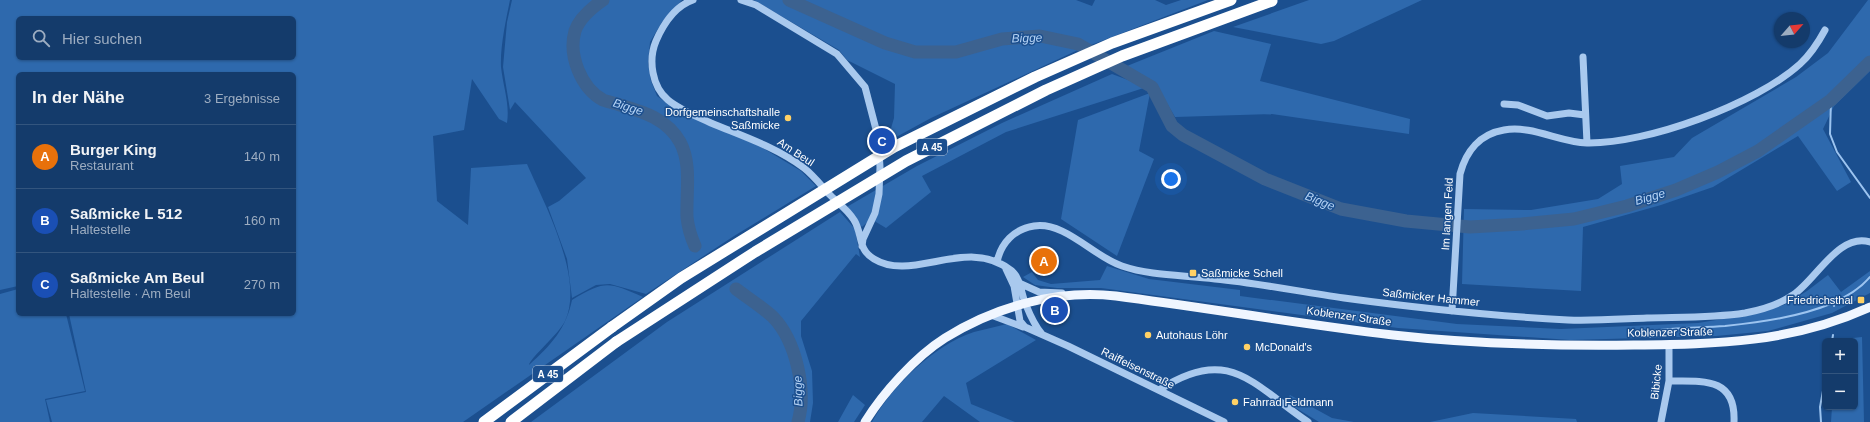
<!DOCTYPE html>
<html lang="de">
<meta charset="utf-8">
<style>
:root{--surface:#143b6b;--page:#1d4271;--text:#f1f3f6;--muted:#9dadc1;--line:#33557e;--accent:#ffd166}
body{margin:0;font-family:Helvetica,sans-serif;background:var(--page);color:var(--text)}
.controls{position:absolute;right:12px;bottom:12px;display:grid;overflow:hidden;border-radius:6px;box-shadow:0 1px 3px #0004}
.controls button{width:36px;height:36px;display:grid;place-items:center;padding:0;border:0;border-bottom:1px solid var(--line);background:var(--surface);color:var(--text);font:20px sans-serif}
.compass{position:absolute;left:1774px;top:12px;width:36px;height:36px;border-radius:50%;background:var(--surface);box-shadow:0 1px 3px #0004;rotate:62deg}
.you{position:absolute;left:1171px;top:179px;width:14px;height:14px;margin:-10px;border:3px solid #fff;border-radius:50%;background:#1a73e8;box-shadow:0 0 0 6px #1a73e833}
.badge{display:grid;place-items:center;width:26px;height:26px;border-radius:50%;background:var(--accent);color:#fff;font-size:13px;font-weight:700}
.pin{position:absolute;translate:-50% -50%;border:2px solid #fff;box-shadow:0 1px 4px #0006}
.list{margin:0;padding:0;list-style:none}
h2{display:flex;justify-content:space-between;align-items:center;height:52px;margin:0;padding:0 16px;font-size:17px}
h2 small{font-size:13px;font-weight:400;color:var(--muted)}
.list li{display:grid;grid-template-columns:26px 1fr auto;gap:12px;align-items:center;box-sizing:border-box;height:64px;padding:0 16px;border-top:1px solid var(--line)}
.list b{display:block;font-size:15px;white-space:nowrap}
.list p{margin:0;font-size:13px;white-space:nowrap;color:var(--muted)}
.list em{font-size:13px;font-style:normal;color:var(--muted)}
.icon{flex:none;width:22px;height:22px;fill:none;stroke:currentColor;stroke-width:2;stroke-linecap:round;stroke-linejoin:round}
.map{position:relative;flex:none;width:1870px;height:422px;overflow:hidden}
.search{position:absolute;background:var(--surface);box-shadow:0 1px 3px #0004;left:16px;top:16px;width:280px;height:44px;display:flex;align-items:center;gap:10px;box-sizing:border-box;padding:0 14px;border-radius:6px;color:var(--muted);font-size:15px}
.panel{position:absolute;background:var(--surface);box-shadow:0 1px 3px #0004;left:16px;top:72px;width:280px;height:244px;border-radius:6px}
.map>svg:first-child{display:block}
</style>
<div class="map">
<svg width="1870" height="422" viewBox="0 0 1870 422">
<rect width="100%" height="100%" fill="#1b4f8f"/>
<!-- green -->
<path fill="#2e69ad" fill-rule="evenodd" d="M0 0H510C506 20 500 47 501 67 503 86 510 104 507 123L499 119 472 79 464 130 433 136 437 201 468 225 471 168 527 164C544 203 585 279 565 321 559 334 530 358 529 365 551 345 566 329 572 300 606 280 608 282 643 297L463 422H52L46 400 86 392 69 314H294V74H18V286L0 290ZM18 18H294V58H18Z
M512 0H682L662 22 650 42 648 64 651 81 657 96 671 106 761 147 801 171 816 186 734 236 646 294 610 284 596 285 572 298 567 259 548 207 559 201 586 178 515 102 510 110 503 67 507 22Z
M754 0H1076L1092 6 1095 0H1155L1166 5 1181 0H1208L1078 50 931 118 887 142 894 118 895 84 847 60 839 50Z
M1309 0H1422L1334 41 1321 44 1233 27Z
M1868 0H1870V71L1834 106 1823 129 1851 182 1837 191 1798 136 1713 187 1661 205 1583 227 1581 291 1462 284 1464 209 1531 210 1598 199 1622 184 1620 166 1674 157 1692 138 1796 77 1828 53Z
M1214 31 1271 44 1260 81 1410 119 1409 134 1272 114 1175 117 1156 85 1122 68Z
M1112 74 1147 87 1006 132 922 176 931 192 886 228 871 219 862 227 845 208 917 166 1002 123Z
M1150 93 1139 151 1154 159 1117 256 1061 219 1078 120Z
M840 212 855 229 860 257 856 254 801 321V336L812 371 813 403 810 422H531L667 322Z
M1107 266 1149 279 1240 290V296L1457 324 1561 329 1698 323 1747 315 1784 305 1807 291 1828 275 1841 292 1870 271V293L1832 313 1768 331 1716 336 1570 340 1398 328 1101 288H1057L1035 285 1023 277 1032 272 1038 280 1051 284 1100 280Z
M18 289V314H66L85 391 45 399 50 422H0V294Z
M1007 324 1036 340 966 383 971 404 1015 422H980L944 396 922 422H872C892 386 934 345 974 332 985 329 996 327 1007 324Z
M1862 337 1864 422H1831L1832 407H1855V341L1834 340Z
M853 395 865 405 854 422H838Z
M1290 395 1332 418 1354 422H1319L1286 402Z
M1473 413 1576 419 1577 422H1430Z"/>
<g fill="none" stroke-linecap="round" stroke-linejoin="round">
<!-- stream -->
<path stroke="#9cc4f0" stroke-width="2" d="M1831 100 1830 134 1837 152 1870 198
M1834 306 1833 303C1847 296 1860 289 1870 277
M1650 337 1652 331C1676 327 1701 328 1725 326 1762 322 1799 317 1833 303
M1832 341 1833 335
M1821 422 1820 407 1825 380"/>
<!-- river -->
<path stroke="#3c6290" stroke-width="13" d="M603 0C593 7 579 19 575 31 568 55 581 88 603 100 608 102 615 103 620 105 644 112 667 119 680 142 692 164 686 193 687 217 688 227 691 237 695 246
M789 0 885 43 915 52H956L1002 39 1040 36 1078 44 1152 87 1172 126 1183 135 1265 179 1341 209 1406 221 1470 227 1522 224 1574 219 1627 206 1676 190 1718 172 1758 151 1831 100 1870 62
M736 289C748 298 762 307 773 317 796 341 807 390 798 422"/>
<!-- minor -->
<path stroke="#a9c9ee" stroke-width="7" d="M693 0C675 6 663 25 656 41 648 60 652 87 668 100 680 110 696 116 711 123 742 136 776 147 804 168 813 175 821 185 829 194 837 202 848 210 854 220 863 234 857 249 874 259 913 283 967 235 1012 271 1021 279 1021 294 1026 305 1030 315 1034 325 1042 334
M741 0 756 5 837 54 865 87 878 137 880 167 879 194 875 213 863 239 862 246
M1583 57 1587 143
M1504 104 1518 105 1547 116 1569 113 1585 115
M997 262C1001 243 1014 229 1034 226 1065 221 1094 257 1122 266 1151 276 1184 275 1215 279 1258 283 1301 292 1344 298 1418 308 1493 316 1568 320 1594 321 1621 319 1647 318 1680 317 1713 318 1745 313 1761 310 1780 304 1793 295 1816 280 1839 232 1870 242
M1006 269 1014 286 1020 321 1025 327 1068 346 1224 422
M1019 283 1039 292 1062 293
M1452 311 1460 174C1466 151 1480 134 1504 130 1532 125 1559 142 1587 143 1647 144 1756 104 1800 64 1811 54 1818 43 1825 30
M991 315 1023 327
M1669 381C1703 381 1736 377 1734 422
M1159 390C1229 344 1253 385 1308 422
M1661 422 1669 381V345"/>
<!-- major -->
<path stroke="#f0f6ff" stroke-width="9" d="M865 422C883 393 915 357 945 338 995 307 1057 289 1116 296 1208 308 1300 324 1393 335 1473 344 1554 346 1634 345 1718 344 1791 343 1870 307"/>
<!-- highway -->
<path stroke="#fff" stroke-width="11" d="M484 422 612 327
M511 422 616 342"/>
<!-- highway-bridge -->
<path stroke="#fff" stroke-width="11" d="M612 327 681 278 894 147 1035 77 1112 43 1231 0
M616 342 755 252 906 161 1046 90 1122 56 1272 1"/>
</g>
<!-- markers -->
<g fill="#ffd166" stroke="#1b4f8f" stroke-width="1.5">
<circle cx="788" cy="118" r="4"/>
<rect x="1189" y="269" width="8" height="8" rx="2"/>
<rect x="1857" y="296" width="8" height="8" rx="2"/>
<circle cx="1148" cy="335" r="4"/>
<circle cx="1247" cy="347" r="4"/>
<circle cx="1235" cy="402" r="4"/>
</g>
<g text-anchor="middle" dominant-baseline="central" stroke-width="3" stroke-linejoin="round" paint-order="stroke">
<!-- shield labels -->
<g fill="#1b4f8f" stroke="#bbcadd" stroke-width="1">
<rect x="917" y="139" width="30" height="16" rx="3"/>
<rect x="533" y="366" width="30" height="16" rx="3"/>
</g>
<g font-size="10" font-weight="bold" fill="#fff">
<text x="932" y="147">A 45</text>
<text x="548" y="374">A 45</text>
</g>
<!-- poi labels -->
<g font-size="11" fill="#fff" stroke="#1b4f8f" text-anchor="start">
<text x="780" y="112" text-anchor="end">Dorfgemeinschaftshalle<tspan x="780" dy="13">Saßmicke</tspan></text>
<text x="1201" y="273">Saßmicke Schell</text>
<text x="1853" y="300" text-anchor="end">Friedrichsthal</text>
<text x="1156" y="335">Autohaus Löhr</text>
<text x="1255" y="347">McDonald's</text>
<text x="1243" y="402">Fahrrad Feldmann</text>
</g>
<!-- street labels -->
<g font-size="11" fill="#fff" stroke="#1b4f8f">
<text transform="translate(796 152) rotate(33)">Am Beul</text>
<text transform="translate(1447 214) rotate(-87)">Im langen Feld</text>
<text transform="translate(1431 297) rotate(6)">Saßmicker Hammer</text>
<text transform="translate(1349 316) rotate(8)">Koblenzer Straße</text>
<text transform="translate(1670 332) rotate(-1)">Koblenzer Straße</text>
<text transform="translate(1138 368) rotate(26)">Raiffeisenstraße</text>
<text transform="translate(1656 382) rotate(-84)">Bibicke</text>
</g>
<!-- water labels -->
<g font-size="12" font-style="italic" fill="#b5d3f5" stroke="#1b4f8f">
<text transform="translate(1027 38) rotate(-2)">Bigge</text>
<text transform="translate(628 107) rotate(17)">Bigge</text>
<text transform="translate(1650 197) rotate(-16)">Bigge</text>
<text transform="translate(1320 201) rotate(22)">Bigge</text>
<text transform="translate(798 391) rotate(-92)">Bigge</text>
</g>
</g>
</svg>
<div class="controls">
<button>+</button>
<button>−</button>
</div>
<svg class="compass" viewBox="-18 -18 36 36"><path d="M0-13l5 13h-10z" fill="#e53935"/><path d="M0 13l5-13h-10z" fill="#9dadc1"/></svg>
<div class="you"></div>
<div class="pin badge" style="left:1044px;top:261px;background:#e8710a">A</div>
<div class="pin badge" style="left:1055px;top:310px;background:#1a4fb4">B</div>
<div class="pin badge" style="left:882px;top:141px;background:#1a4fb4">C</div>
<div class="search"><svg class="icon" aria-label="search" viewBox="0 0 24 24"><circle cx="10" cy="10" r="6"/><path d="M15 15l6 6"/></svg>Hier suchen</div>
<section class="panel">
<h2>In der Nähe<small>3 Ergebnisse</small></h2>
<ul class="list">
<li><span class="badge" style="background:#e8710a">A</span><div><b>Burger King</b><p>Restaurant</p></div><em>140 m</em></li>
<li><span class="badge" style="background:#1a4fb4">B</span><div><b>Saßmicke L 512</b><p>Haltestelle</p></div><em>160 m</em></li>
<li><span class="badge" style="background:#1a4fb4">C</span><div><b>Saßmicke Am Beul</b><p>Haltestelle · Am Beul</p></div><em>270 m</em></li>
</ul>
</section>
</div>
